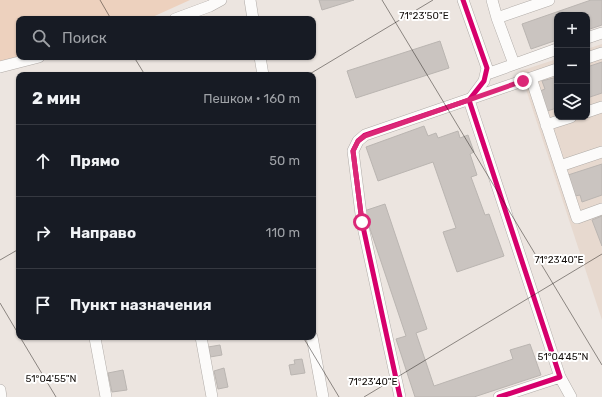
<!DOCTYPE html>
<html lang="ru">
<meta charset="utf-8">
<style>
:root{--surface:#171b24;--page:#242831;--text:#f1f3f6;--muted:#9ea1a6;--line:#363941}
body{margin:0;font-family:Rubik,sans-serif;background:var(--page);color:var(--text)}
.controls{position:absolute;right:12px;top:12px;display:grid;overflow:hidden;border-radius:8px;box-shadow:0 1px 3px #0004}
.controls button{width:36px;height:36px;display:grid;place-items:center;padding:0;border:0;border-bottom:1px solid var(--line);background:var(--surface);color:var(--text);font:20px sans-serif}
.stop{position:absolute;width:12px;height:12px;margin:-9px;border:3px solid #db2777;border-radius:50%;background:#fff}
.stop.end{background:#db2777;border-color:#fff;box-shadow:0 1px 4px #0008}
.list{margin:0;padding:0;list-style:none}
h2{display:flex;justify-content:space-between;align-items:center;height:52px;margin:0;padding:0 16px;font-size:17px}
h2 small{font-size:13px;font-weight:400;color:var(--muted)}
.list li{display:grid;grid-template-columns:26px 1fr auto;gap:12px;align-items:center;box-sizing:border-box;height:72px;padding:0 16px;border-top:1px solid var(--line)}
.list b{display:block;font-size:15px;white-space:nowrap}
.list em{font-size:13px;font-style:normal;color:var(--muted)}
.icon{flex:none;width:22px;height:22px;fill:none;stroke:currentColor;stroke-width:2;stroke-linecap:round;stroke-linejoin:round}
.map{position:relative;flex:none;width:602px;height:397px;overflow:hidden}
.search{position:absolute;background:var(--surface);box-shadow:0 1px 3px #0004;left:16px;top:16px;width:300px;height:44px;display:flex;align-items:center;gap:10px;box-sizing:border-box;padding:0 14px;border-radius:8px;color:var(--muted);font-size:15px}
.panel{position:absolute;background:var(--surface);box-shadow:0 1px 3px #0004;left:16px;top:72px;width:300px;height:268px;border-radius:8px}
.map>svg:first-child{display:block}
</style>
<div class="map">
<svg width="602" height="397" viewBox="0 0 602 397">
<rect width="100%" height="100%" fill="#ece5e0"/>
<!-- built -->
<path fill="#e7d9cf" d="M602 44V320L520 71 557 59V117H587V49Z"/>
<!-- green -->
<path fill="#edd1be" d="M0 0H190L148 19H19V57L0 65Z"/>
<!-- building -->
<path fill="#cac4c0" stroke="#bab5b1" d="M319 0H354L322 10Z
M591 0H602V25L587 30V15H557V40L531 49 522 24Z
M440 41 449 68 356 98 347 71Z
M602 62V93L587 98V67Z
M557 77V108L547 111 540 91 545 89 542 81Z
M424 126 428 136 436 133 438 138 458 131 460 138 468 135 474 152 470 154 477 175 471 177 485 215 489 214 504 256 457 272 443 232 456 228 433 162 378 181 366 147Z
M602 164V195L582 202 580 195 575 196 568 175Z
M385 204 427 329 416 333 434 386 513 359 510 350 530 344 541 375 474 397H415L396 339 406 336 364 211Z
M602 216V246L592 220Z
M220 345 222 355 210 357 208 347Z
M302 359 305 373 291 375 289 365 295 364 294 360Z
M224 368 228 387 218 389 214 371Z
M123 370 127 390 112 392 108 373Z"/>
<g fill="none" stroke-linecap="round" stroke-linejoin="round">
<!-- minor casing -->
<g stroke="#b0aba7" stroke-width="12">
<path id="minor" d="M250 0 253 19
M463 0 487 68 484 81 470 100
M492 0 497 18 549 0
M497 18 514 64
M175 19 210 6 221 0
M587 38 602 33
M260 57 263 75
M587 58 602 53
M0 67 39 57
M487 74 557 49
M531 78 577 218 602 209
M469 100 560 377 499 397
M587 112 602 107
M546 125 571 117
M560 166 602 152
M201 337 212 397
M312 337 323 397
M95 338 106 397
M560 377 571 397
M0 390 1 397
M400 397 362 222 353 151 358 141 365 135 557 69"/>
</g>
<!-- minor -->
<use href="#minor" stroke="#fcfbfa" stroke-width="11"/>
<!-- cycleway casing -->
<g stroke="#fff" stroke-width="8">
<path id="cycleway" d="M469 100 560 377 499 397
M400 397 362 222 353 151 358 141 365 135 469 100 484 81 487 68 463 0"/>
</g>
<!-- cycleway -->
<use href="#cycleway" stroke="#d6006c" stroke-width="5"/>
</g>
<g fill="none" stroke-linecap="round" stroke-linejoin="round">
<!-- route -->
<path stroke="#db2777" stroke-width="5" d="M362 222 353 151 358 141 365 136 523 81"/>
</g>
<!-- ticks -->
<path fill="none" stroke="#140f0c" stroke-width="1" stroke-opacity="0.45" d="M100 0 111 19M382 0 602 365M134 57 145 75M308 75 433 0M0 260 19 249M0 303 19 335M20 337 56 397M303 337 339 397M364 397 602 254"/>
<g font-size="10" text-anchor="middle" fill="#140f0c" stroke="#fff" stroke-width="4" stroke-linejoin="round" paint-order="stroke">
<text x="424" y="19">71°23'50"E</text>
<text x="559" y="263">71°23'40"E</text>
<text x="563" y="360">51°04'45"N</text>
<text x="51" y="382">51°04'55"N</text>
<text x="373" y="385">71°23'40"E</text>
</g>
</svg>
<div class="controls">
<button>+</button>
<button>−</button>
<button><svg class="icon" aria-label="layers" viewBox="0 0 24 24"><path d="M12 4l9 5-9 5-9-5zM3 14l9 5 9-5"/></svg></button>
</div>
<div class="stop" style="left:362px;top:222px"></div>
<div class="stop end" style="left:523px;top:81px"></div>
<div class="search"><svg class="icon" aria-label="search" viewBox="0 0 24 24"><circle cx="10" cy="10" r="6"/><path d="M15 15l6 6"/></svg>Поиск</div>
<section class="panel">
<h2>2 мин<small>Пешком · 160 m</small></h2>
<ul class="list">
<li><svg class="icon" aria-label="ahead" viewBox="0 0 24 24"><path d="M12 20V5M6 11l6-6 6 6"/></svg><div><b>Прямо</b></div><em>50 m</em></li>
<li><svg class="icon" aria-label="right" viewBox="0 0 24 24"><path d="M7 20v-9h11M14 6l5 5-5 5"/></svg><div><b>Направо</b></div><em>110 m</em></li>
<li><svg class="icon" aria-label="arrive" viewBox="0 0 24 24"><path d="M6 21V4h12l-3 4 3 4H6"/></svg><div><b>Пункт назначения</b></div></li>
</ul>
</section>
</div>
